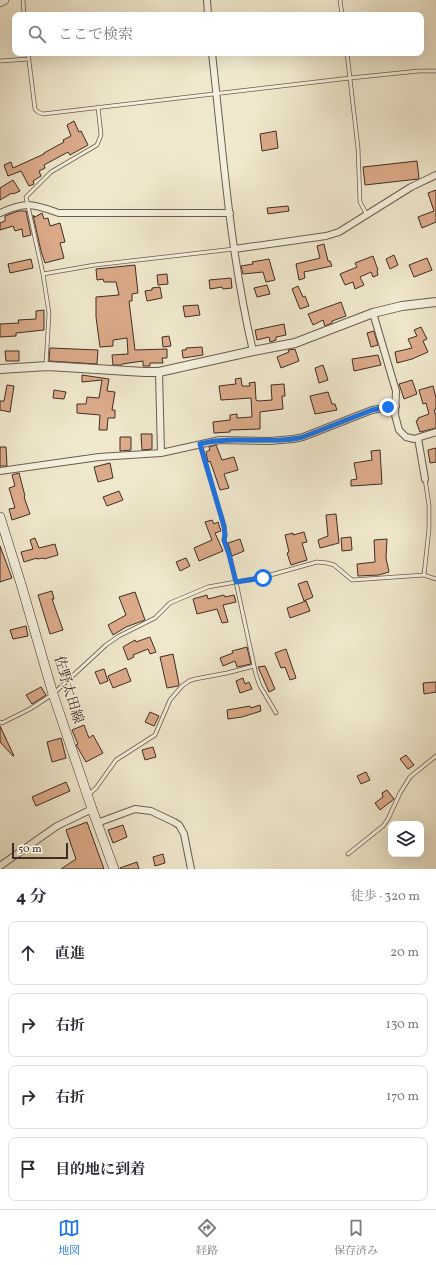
<!DOCTYPE html>
<html lang="ja">
<meta charset="utf-8">
<style>
:root{--surface:#fff;--page:#f7f7f7;--text:#2b2b33;--muted:#7c7c81;--line:#e1e1e2;--accent:#1a73e8}
body{margin:0;font-family:Vollkorn,"Noto Serif JP",serif;background:var(--page);color:var(--text)}
.controls{position:absolute;right:12px;bottom:12px;display:grid;overflow:hidden;border-radius:8px;box-shadow:0 4px 16px #0002}
.controls button{width:36px;height:36px;display:grid;place-items:center;padding:0;border:0;border-bottom:1px solid var(--line);background:var(--surface);color:var(--text);font:20px sans-serif}
.scale{position:absolute;left:12px;bottom:10px;width:56px;box-sizing:border-box;padding-left:4px;border:2px solid #3f2d24;border-top:0;font-size:11px;line-height:14px;white-space:nowrap;color:#3f2d24;-webkit-text-stroke:3px #f5f0de;paint-order:stroke}
.stop{position:absolute;width:12px;height:12px;margin:-9px;border:3px solid #1a73e8;border-radius:50%;background:#fff}
.stop.end{background:#1a73e8;border-color:#fff;box-shadow:0 1px 4px #0008}
.list{margin:0;padding:0;list-style:none}
h2{display:flex;justify-content:space-between;align-items:center;height:52px;margin:0;padding:0 16px;font-size:17px}
h2 small{font-size:13px;font-weight:400;color:var(--muted)}
.list li{display:grid;grid-template-columns:26px 1fr auto;gap:12px;align-items:center;box-sizing:border-box;height:64px;margin:0 8px 8px;padding:0 8px;border:1px solid var(--line);border-radius:8px}
.list b{display:block;font-size:15px;white-space:nowrap}
.list em{font-size:13px;font-style:normal;color:var(--muted)}
.icon{flex:none;width:22px;height:22px;fill:none;stroke:currentColor;stroke-width:2;stroke-linecap:round;stroke-linejoin:round}
.map{position:relative;flex:none;width:436px;height:869px;overflow:hidden}
.search{position:absolute;background:var(--surface);box-shadow:0 4px 16px #0002;left:12px;right:12px;top:12px;height:44px;display:flex;align-items:center;gap:10px;box-sizing:border-box;padding:0 14px;border-radius:8px;color:var(--muted);font-size:15px}
.sheet{height:340px;background:var(--surface)}
nav{display:flex;justify-content:space-around;align-items:center;box-sizing:border-box;height:56px;border-top:1px solid var(--line);background:var(--surface);font-size:11px;color:var(--muted)}
nav a{display:grid;justify-items:center;gap:2px}
nav .on{color:var(--accent)}
.map>svg:first-child{display:block}
</style>
<div class="map">
<svg width="436" height="869" viewBox="0 0 436 869">
<rect width="100%" height="100%" fill="#f0e8cd"/>
<filter id="stains"><feTurbulence type="fractalNoise" baseFrequency=".005" numOctaves="4"/><feColorMatrix values="0 0 0 0 .2 0 0 0 0 .09 0 0 0 0 .02 0 0 0 .5 -.17"/></filter>
<radialGradient id="worn" r=".72"><stop offset=".6" stop-color="#630" stop-opacity="0"/><stop offset="1" stop-color="#630" stop-opacity=".3"/></radialGradient>
<!-- building -->
<path fill="#dcab8a" stroke="#3f2d24" d="M74 121 79 132 81 131 88 145 70 155 68 152 44 165 45 168 39 171 41 176 33 181 34 184 29 186 21 171 8 176 4 165 11 162 13 168 44 154V153L64 142 63 140 71 136 67 125Z
M276 131 278 148 262 151 260 134Z
M417 161 419 178 418 179 365 185 363 167Z
M13 180 20 191 13 194 12 193 0 200V188Z
M436 190V222L422 228 418 217 434 211 428 193Z
M288 206 289 211 268 214 267 208Z
M18 211H26L31 235 23 237 22 229 15 231 13 226 0 230V223L5 221V216Z
M42 213 44 219 48 218 50 226 60 223 65 242 60 243 64 258 45 263 41 251 33 215 35 217Z
M324 244 328 261H330L332 266 304 272 305 278 299 280 296 264 320 258 317 246Z
M394 255 398 265 390 269 386 259Z
M373 256 378 270 377 271 378 275 373 277 371 272 360 277 364 285 355 289 353 282 345 285 340 274 357 267 355 263Z
M427 258 432 270 414 277 409 265Z
M31 259 33 268 10 273 8 264Z
M269 259 275 280 266 282 263 272 243 274 241 266 253 264 252 262Z
M135 265 138 293 132 294V301H129L135 350 167 349V358H162L163 363H150V366H143V361L122 364V365H113L112 355 128 354 127 338 113 340V346L100 347 96 317V297L119 295 116 282H104L103 279 97 280 96 269Z
M167 274 168 284 158 285 157 275Z
M231 278 232 288 223 289 222 287 210 289 209 280Z
M267 285 270 294 257 297 254 288Z
M298 286 303 297 305 296 309 306 300 309 292 289Z
M160 287 162 298 147 301 145 291 152 290V288Z
M341 302 346 316 332 321V323L325 326 323 320 313 325 308 314Z
M198 305 200 315 185 317 183 306Z
M44 310V330L16 333V336L0 337V324L19 323 18 320 36 319V311Z
M284 324 286 335 276 337V340L270 342 269 337 257 340 255 330Z
M421 327 427 339 423 341 428 352 412 359 397 363 395 352 412 348 408 339 417 336 414 330Z
M374 331 378 345 371 347 367 333Z
M169 336 171 346 163 347 162 337Z
M202 347 203 355 183 358 182 350H186V348Z
M50 348 98 350 97 364 49 361Z
M295 349 299 361 281 368 277 357 289 352 288 350Z
M5 351H19V361H6Z
M378 355 381 365 354 371 352 359Z
M323 365 328 380 319 383 315 368Z
M82 375 109 379 107 391 115 392 112 410H115V418H108L107 430H99L100 415 77 413V404H86L87 397 99 398 102 380 82 382Z
M241 378 242 386H250L249 383 255 382 256 400 259 401 272 400 271 385 284 384 285 396H282L283 409 260 412V429L230 430V432L214 433 213 422 230 420V415L237 414V418L252 417 251 398 221 400 219 386 236 384 235 379Z
M412 380 417 394 404 399 399 384Z
M7 385 14 386 10 412 0 410V401H4Z
M433 386 436 398V409L434 410 436 416V428L420 432 416 421 418 420V418L429 414 426 403 423 404 419 390Z
M54 390 66 392 64 399 53 398Z
M328 392 332 404H335L337 410 315 414 310 396Z
M141 434H152V449L142 450Z
M120 437H131V450L120 451Z
M216 445 222 460 234 457 238 470 224 474 229 488 220 490 214 472 210 461 208 462 206 452 210 450 209 447Z
M0 447H6L7 466H0Z
M436 448V462L430 463 428 450Z
M380 450 382 484 351 486V480L357 479 354 463 372 460 371 451Z
M110 463 113 478 98 482 94 467Z
M19 473 25 496 24 497 30 514 12 520 9 509 15 508 9 488 15 486 12 475Z
M119 491 123 500 107 506 103 497Z
M336 514 339 543 320 548 318 540 328 536 326 515Z
M212 520 214 524 218 522 221 531 215 533 223 551 199 561 194 548 212 540 205 522Z
M304 532 307 542 302 543 307 560 291 565 287 553 289 552 285 535 293 533V535Z
M351 537 352 550 342 551 341 538Z
M35 538 39 548 55 544 58 555 44 559V558L37 559V558L24 562 21 552 33 549 30 540Z
M240 539 244 551 232 556 228 543Z
M387 539 386 558 389 572 379 575 358 576 357 564 375 562 374 540Z
M0 546 12 578 0 582Z
M186 558 190 566 180 571 176 562Z
M307 581 313 597 304 601 298 584Z
M52 591 54 599H52L63 630 50 634 38 595Z
M135 592 145 620 126 627 113 635 108 625 126 615 119 597Z
M207 595 208 599 224 595 225 597 234 595 236 602 223 605 228 622 222 623 217 609 197 614 193 599Z
M306 601 310 611 290 618 287 608Z
M26 626 28 636 13 639 10 630Z
M150 637 156 652 150 654 148 649 133 655 134 657 128 660 123 647 135 640 136 642Z
M247 647 251 664 237 667 235 661 223 666 220 658 233 653 232 651Z
M286 649 296 678 290 680 285 667 281 668 275 653Z
M173 654 179 684 178 686 167 688 160 657Z
M265 666 275 689 269 692 258 667Z
M126 668 131 681 113 688 108 676Z
M104 669 108 681 100 684 95 672Z
M243 678 245 684 249 682 252 689 240 693 236 681Z
M436 682V692L424 694 423 683Z
M41 687 46 695 32 704 26 695Z
M260 705 261 711 242 717 228 719 227 710 250 706 251 708Z
M150 712 159 716 154 726 145 722Z
M84 725 89 738 93 735 103 753 86 762 78 748 76 745 78 744 72 730Z
M0 726 14 756H13L0 742Z
M61 738 66 758 52 762 47 742Z
M153 747 156 757 145 760 142 750Z
M406 755 414 765 408 769 400 759Z
M366 772 370 780 361 784 357 776Z
M66 782 70 791 36 806 32 797Z
M387 790 394 799 380 810 375 803 383 797 382 793Z
M87 822 104 869H61L76 859 66 830Z
M123 825 127 837 113 843 108 830Z
M163 854 165 863 155 866 153 857Z
M137 862 139 869H120V868Z"/>
<g fill="none" stroke-linecap="round" stroke-linejoin="round">
<!-- service casing -->
<g stroke="#6b5c4e" stroke-width="4.5">
<path id="service" d="M23 0 24 15
M340 0 342 15
M28 53 35 109 38 112 43 114 350 78 419 71H436
M347 53 358 148 360 202 367 215
M0 61 29 59
M43 274 95 265 234 249
M46 365 49 313 43 274 26 197 51 172 97 145 101 135 98 107
M200 444 224 526 225 535 224 540 229 554 236 582 256 675 260 686 276 713
M424 575 429 529V505L425 479
M0 722 2 723 30 709 53 694 106 645 119 636 155 618 170 603 208 587 263 577 317 562 327 563 334 565 352 580 424 575 436 579
M89 794 96 788 116 760 155 735 170 700 182 686 189 681 195 679 227 673 254 666
M348 854 383 826 388 819 400 793 410 777 436 756"/>
</g>
<!-- minor casing -->
<g stroke="#6b5c4e" stroke-width="8">
<path id="minor" d="M207 0 208 15
M212 53C223 152 230 253 253 351
M0 213C27 201 32 204 59 213H230
M234 249 326 236 339 232 411 187 436 175
M373 313 396 391 395 415 399 430 406 437 414 439 436 432
M159 372 161 453
M418 438 425 479
M0 471 99 457 161 453 220 440 270 441 293 439 303 437 372 410 396 406
M97 823 135 809 151 811 174 822 179 825 184 834 191 869
M0 866 57 826 92 809"/>
</g>
<!-- tertiary casing -->
<g stroke="#6b5c4e" stroke-width="10">
<path id="tertiary" d="M0 369 48 366 144 372H159L253 351 295 343 373 313 402 306 436 302"/>
</g>
<!-- secondary casing -->
<g stroke="#3f2d24" stroke-width="10">
<path id="secondary" d="M0 2 4 0
M0 517 21 584 53 694 92 809 114 869"/>
</g>
<!-- service -->
<use href="#service" stroke="#f5f0de" stroke-width="3"/>
<!-- minor -->
<use href="#minor" stroke="#f5f0de" stroke-width="6"/>
<!-- tertiary -->
<use href="#tertiary" stroke="#f5f0de" stroke-width="8"/>
<!-- secondary -->
<use href="#secondary" stroke="#f5f0de" stroke-width="9"/>
</g>
<g fill="none" stroke-linecap="round" stroke-linejoin="round">
<!-- route -->
<path stroke="#1a73e8" stroke-width="5" d="M263 578 236 582 229 554 224 540 225 535 224 526 200 444C233 435 269 445 303 437L372 410 388 407"/>
</g>
<g text-anchor="middle" dominant-baseline="central" stroke-width="3" stroke-linejoin="round" paint-order="stroke">
<!-- street labels -->
<g font-size="14" fill="#3f2d24" stroke="#f5f0de">
<text transform="translate(68 690) rotate(73)">佐野太田線</text>
</g>
</g>
<rect width="100%" height="100%" filter="url(#stains)"/>
<rect width="100%" height="100%" fill="url(#worn)"/>
</svg>
<div class="controls">
<button><svg class="icon" aria-label="layers" viewBox="0 0 24 24"><path d="M12 4l9 5-9 5-9-5zM3 14l9 5 9-5"/></svg></button>
</div>
<div class="scale">50 m</div>
<div class="stop" style="left:263px;top:578px"></div>
<div class="stop end" style="left:388px;top:407px"></div>
<div class="search"><svg class="icon" aria-label="search" viewBox="0 0 24 24"><circle cx="10" cy="10" r="6"/><path d="M15 15l6 6"/></svg>ここで検索</div>
</div>
<section class="sheet">
<h2>4 分<small>徒歩 · 320 m</small></h2>
<ul class="list">
<li><svg class="icon" aria-label="ahead" viewBox="0 0 24 24"><path d="M12 20V5M6 11l6-6 6 6"/></svg><div><b>直進</b></div><em>20 m</em></li>
<li><svg class="icon" aria-label="right" viewBox="0 0 24 24"><path d="M7 20v-9h11M14 6l5 5-5 5"/></svg><div><b>右折</b></div><em>130 m</em></li>
<li><svg class="icon" aria-label="right" viewBox="0 0 24 24"><path d="M7 20v-9h11M14 6l5 5-5 5"/></svg><div><b>右折</b></div><em>170 m</em></li>
<li><svg class="icon" aria-label="arrive" viewBox="0 0 24 24"><path d="M6 21V4h12l-3 4 3 4H6"/></svg><div><b>目的地に到着</b></div></li>
</ul>
</section>
<nav>
<a class="on"><svg class="icon" aria-label="map" viewBox="0 0 24 24"><path d="M3 6l6-2 6 2 6-2v14l-6 2-6-2-6 2zM9 4v14M15 6v14"/></svg>地図</a>
<a><svg class="icon" aria-label="directions" viewBox="0 0 24 24"><path d="M12 3l9 9-9 9-9-9zM9 14v-3h6M13 9l2 2-2 2"/></svg>経路</a>
<a><svg class="icon" aria-label="saved" viewBox="0 0 24 24"><path d="M7 4h10v16l-5-4-5 4z"/></svg>保存済み</a>
</nav>
